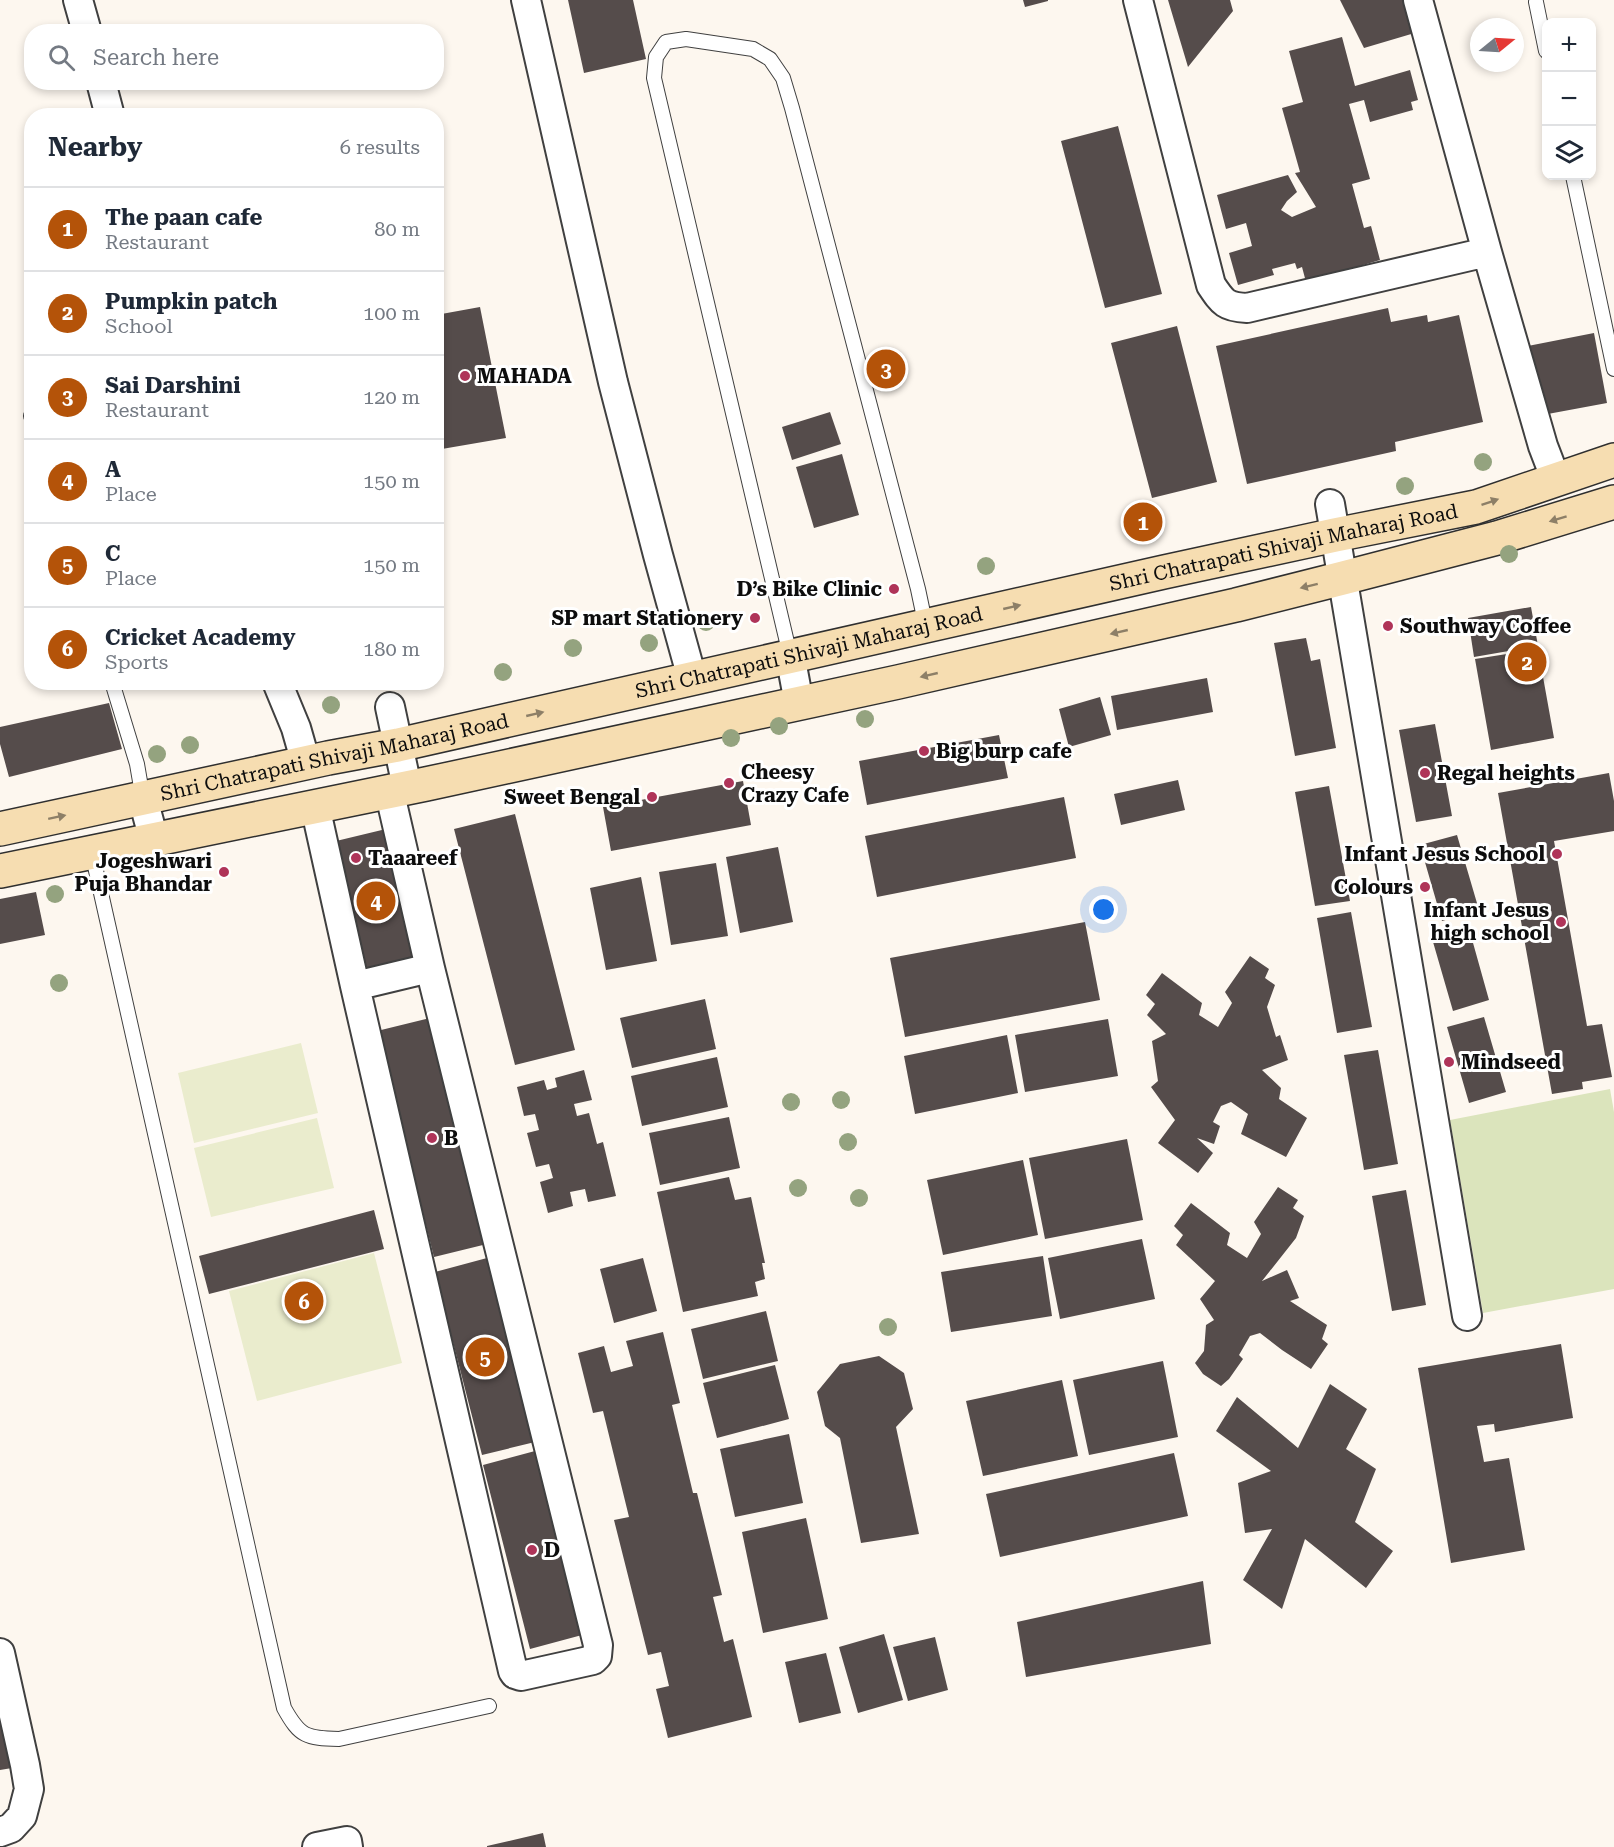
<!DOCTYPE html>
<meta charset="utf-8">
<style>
:root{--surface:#fff;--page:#f2f2f3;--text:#1f2937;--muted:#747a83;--line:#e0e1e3;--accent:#b45309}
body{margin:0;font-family:"Roboto Serif",serif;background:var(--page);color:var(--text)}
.controls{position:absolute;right:18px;top:18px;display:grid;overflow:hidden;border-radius:12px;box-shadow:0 3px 9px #0003}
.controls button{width:54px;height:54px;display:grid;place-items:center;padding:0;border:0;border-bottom:2px solid var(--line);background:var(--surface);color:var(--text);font:30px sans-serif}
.compass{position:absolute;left:1470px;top:18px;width:54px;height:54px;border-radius:50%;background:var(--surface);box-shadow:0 3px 9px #0003;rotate:72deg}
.you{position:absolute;left:1104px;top:910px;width:21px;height:21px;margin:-15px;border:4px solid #fff;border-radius:50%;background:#1a73e8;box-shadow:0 0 0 9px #1a73e833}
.badge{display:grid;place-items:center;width:39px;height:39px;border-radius:50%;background:var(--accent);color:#fff;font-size:20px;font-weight:700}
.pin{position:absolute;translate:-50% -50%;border:3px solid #fff;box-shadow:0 2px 6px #0006}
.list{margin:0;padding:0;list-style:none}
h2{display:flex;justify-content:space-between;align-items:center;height:78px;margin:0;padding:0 24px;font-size:26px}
h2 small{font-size:20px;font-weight:400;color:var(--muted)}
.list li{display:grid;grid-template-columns:39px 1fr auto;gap:18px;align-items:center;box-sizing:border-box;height:84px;padding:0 24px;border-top:2px solid var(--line)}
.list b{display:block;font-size:22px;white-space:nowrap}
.list p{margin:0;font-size:20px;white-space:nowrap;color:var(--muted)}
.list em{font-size:20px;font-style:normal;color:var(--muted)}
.icon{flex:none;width:33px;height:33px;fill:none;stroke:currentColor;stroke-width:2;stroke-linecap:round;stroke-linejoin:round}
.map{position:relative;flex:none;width:1614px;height:1847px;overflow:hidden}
.search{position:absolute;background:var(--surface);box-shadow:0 3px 9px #0003;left:24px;top:24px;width:420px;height:66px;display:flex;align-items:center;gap:15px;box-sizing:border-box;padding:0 21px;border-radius:24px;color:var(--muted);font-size:22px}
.panel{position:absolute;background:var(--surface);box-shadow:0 3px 9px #0003;left:24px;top:108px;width:420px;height:582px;border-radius:24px}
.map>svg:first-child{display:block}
</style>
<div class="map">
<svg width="1614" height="1847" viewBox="0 0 1614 1847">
<rect width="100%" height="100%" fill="#fdf7ef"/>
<!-- green -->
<path fill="#dbe4bc" d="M1610 1089 1614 1112V1289L1483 1313 1450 1120Z"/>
<!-- pitch -->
<path fill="#eaeccd" d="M301 1043 318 1113 194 1143 178 1073Z
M317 1118 334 1188 211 1217 194 1148Z
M374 1253 402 1363 257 1401 229 1291Z"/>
<!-- building -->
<path fill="#554c4b" d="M568 0H633L646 59 584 73Z
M1023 0H1048V1L1025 7Z
M1168 0H1230L1233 11 1188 67Z
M1340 0H1410L1418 32 1364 48Z
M1342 37 1355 86 1410 70 1418 100 1411 102 1413 110 1370 122 1364 100 1349 104 1370 179 1352 184 1364 228 1371 226 1380 260 1306 282 1302 267 1297 269 1295 263 1272 269 1274 275 1238 285 1229 253 1252 246 1246 223 1226 229 1217 195 1288 175 1297 192 1287 201 1281 210 1292 217 1316 207 1295 173 1300 172 1282 108 1303 102 1289 51Z
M1118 126 1162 294 1105 308 1061 141Z
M480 307 506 438 436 450V315Z
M1388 308 1391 322 1427 315 1428 322 1459 315 1483 422 1395 442 1396 451 1247 484 1216 346Z
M1177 326 1217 482 1152 498 1111 343Z
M1594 333 1607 403 1537 416 1523 347Z
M830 412 841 444 792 460 782 427Z
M842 454 859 515 814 528 796 467Z
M1531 607 1538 646 1474 657 1468 618Z
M1306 638 1311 661 1320 659 1336 748 1295 756 1274 643Z
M1538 649 1554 738 1491 750 1475 659Z
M1207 678 1213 712 1117 730 1111 696Z
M1100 697 1111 735 1069 747 1059 709Z
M109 703 122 749 9 777 0 744V727Z
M1435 724 1452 816 1416 822 1399 730Z
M999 735 1008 778 867 805 859 761Z
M1609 773 1614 801V831L1554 841 1587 1026 1602 1024 1612 1077 1582 1082 1583 1089 1552 1094 1498 793Z
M1178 780 1185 810 1121 825 1114 794Z
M743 781 751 825 611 851 603 807Z
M1329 786 1350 901 1315 906 1295 792Z
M1064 797 1076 858 877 897 865 836Z
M515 814 575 1050 515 1065 454 829Z
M386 829 419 960 365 973 332 842Z
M1457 835 1479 910 1442 921 1420 845Z
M778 847 793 922 740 933 726 857Z
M716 863 728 936 671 945 659 872Z
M641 877 657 961 606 970 590 888Z
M36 892 45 935 0 944V899Z
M1351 912 1372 1027 1337 1033 1317 918Z
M1085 922 1100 1000 905 1037 890 958Z
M1468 925 1489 1000 1453 1011 1431 935Z
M1250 956 1269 969 1265 978 1275 985 1267 1007 1276 1037 1280 1035 1288 1060 1262 1070 1281 1088 1279 1099 1307 1118 1286 1157 1241 1134 1248 1114 1231 1102 1221 1106 1213 1122 1220 1126 1214 1144 1197 1138 1213 1153 1198 1173 1158 1143 1175 1120 1151 1087 1158 1081 1152 1041 1166 1034 1147 1015 1155 1004 1146 995 1162 973 1202 1003 1199 1015 1218 1027 1232 1003 1225 992Z
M705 999 716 1049 632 1068 620 1018Z
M1484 1017 1506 1092 1469 1103 1447 1027Z
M430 1018 487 1244 434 1257 377 1031Z
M1108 1019 1118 1076 1025 1092 1015 1035Z
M1007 1035 1018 1093 915 1114 904 1056Z
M1378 1050 1398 1164 1364 1170 1344 1055Z
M717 1057 728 1107 642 1126 631 1076Z
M584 1070 592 1100 574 1104 577 1116 589 1113 597 1144 603 1142 616 1196 588 1202 585 1189 570 1192 573 1206 548 1213 540 1182 553 1178 549 1164 536 1167 527 1133 539 1130 535 1114 524 1116 517 1087 544 1080 547 1090 557 1087 555 1078Z
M729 1117 740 1168 660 1185 649 1133Z
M1127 1139 1143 1220 1045 1239 1029 1158Z
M1023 1160 1038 1235 943 1255 927 1180Z
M729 1177 735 1200 751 1197 765 1263H762L765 1279 755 1282 758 1296 683 1312 657 1192Z
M1278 1187 1298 1200 1293 1208 1304 1216 1296 1238 1262 1281 1287 1270 1299 1298 1290 1301 1327 1325 1322 1339 1328 1344 1311 1369 1282 1350 1260 1333 1250 1336 1239 1355 1243 1359 1229 1379 1221 1386 1203 1374 1195 1363 1204 1351 1206 1325 1214 1320 1200 1299 1215 1281 1176 1245 1183 1235 1174 1226 1191 1203 1230 1233 1227 1245 1247 1258 1261 1234 1254 1222Z
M1406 1190 1426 1305 1392 1311 1372 1196Z
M374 1210 384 1249 209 1294 199 1256Z
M1142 1239 1155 1299 1060 1319 1048 1258Z
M1043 1256 1052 1316 951 1332 941 1272Z
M487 1258 535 1442 482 1455 435 1272Z
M643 1258 657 1311 614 1323 600 1269Z
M766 1311 778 1361 703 1379 691 1329Z
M663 1332 680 1403 672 1405 693 1493H697L722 1595 713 1597 724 1642 733 1639 752 1717 668 1738 656 1689 669 1686 661 1652 648 1655 614 1520 629 1517 603 1411 593 1413 578 1353 604 1346 611 1372 633 1366 626 1341Z
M1561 1344 1573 1418 1495 1432 1494 1424 1477 1426 1484 1462 1509 1458 1525 1550 1451 1563 1418 1368Z
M879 1356 904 1373 913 1409 896 1427 919 1534 861 1543 840 1438 825 1426 817 1392 840 1364Z
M1163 1361 1178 1437 1089 1455 1073 1380Z
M775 1365 789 1419 717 1438 703 1383Z
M1062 1380 1078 1456 983 1476 966 1401Z
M1330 1384 1367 1409 1346 1449 1376 1469 1355 1522 1393 1551 1366 1588 1305 1539 1282 1609 1243 1580 1272 1529 1245 1533 1238 1483 1271 1471 1216 1431 1237 1397 1298 1448Z
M789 1434 803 1503 735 1517 720 1449Z
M535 1451 582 1635 530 1649 483 1465Z
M1174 1453 1188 1516 1000 1557 986 1494Z
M806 1518 828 1619 763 1633 742 1532Z
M1203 1581 1211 1644 1026 1677 1017 1622Z
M884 1634 903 1700 858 1713 839 1647Z
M935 1637 948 1690 908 1701 893 1647Z
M826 1653 841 1713 799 1723 785 1662Z
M0 1719 12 1768 0 1770Z
M543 1833 546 1847H487V1846Z"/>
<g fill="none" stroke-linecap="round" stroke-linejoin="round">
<!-- lane casing -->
<g stroke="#404040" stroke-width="16">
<path id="lane" d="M1536 2 1546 51
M1573 176 1614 369
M31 416 32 417
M790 655 654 78 656 57 666 42 686 39 753 49 770 59 783 78 792 108 918 589 926 627
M112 682 137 764 143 799
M92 853 284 1708C300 1737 306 1738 339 1739L489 1706"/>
</g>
<!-- street casing -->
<g stroke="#404040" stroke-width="32">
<path id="street" d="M78 0 87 32
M526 0 613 382 658 555 692 678
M1138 0 1211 285C1223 303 1226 307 1247 308L1487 252 1543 446 1556 480
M1418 0 1487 252
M101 82 110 116
M1330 504 1467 1316
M790 655 799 703
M277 682 296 728 306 763
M390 707 407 787
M143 799 154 840
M315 806 355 986 513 1671 515 1674 521 1676 593 1660 597 1656 598 1645 430 968 389 790
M355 986 430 968
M0 1653 25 1765 29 1789 22 1816 11 1828 0 1832
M317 1847 347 1841 348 1847"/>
</g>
<!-- secondary casing -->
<g stroke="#2f2f2f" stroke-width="36">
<g id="secondary">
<path id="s1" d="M0 829 328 758 398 745 1164 572 1335 535 1476 507 1614 460"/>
<path d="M0 871 426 784 898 682 1236 605 1343 578 1497 538 1614 502"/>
</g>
</g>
<!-- lane -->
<use href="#lane" stroke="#fff" stroke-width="14"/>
<!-- street -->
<use href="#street" stroke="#fff" stroke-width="28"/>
<!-- secondary -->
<use href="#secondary" stroke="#f6ddb1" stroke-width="33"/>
</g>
<!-- trees -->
<g fill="#94a37f">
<circle cx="1483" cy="462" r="9"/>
<circle cx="1405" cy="486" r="9"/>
<circle cx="1509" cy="554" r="9"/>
<circle cx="986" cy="566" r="9"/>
<circle cx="706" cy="622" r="9"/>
<circle cx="649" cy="643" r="9"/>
<circle cx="573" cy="648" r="9"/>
<circle cx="503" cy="672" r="9"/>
<circle cx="331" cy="705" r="9"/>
<circle cx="865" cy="719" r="9"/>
<circle cx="779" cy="726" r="9"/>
<circle cx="731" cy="738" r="9"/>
<circle cx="190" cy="745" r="9"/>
<circle cx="157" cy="754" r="9"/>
<circle cx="55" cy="894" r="9"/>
<circle cx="59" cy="983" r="9"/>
<circle cx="841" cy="1100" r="9"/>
<circle cx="791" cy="1102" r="9"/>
<circle cx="848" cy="1142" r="9"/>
<circle cx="798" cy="1188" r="9"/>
<circle cx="859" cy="1198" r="9"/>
<circle cx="888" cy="1327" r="9"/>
</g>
<!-- one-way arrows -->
<defs><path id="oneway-solid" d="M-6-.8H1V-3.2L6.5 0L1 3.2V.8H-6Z" transform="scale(1.5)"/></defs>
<g fill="#8d7f67">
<use href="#oneway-solid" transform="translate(1490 502) rotate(-19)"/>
<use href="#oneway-solid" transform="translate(1558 519) rotate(163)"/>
<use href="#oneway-solid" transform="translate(1309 586) rotate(166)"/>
<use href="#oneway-solid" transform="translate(1012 607) rotate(-13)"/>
<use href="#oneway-solid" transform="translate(1119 632) rotate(167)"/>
<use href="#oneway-solid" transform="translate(929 675) rotate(167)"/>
<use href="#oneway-solid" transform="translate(535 714) rotate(-13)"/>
<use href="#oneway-solid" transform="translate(57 817) rotate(-12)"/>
</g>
<!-- markers -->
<g fill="#af3459" stroke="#fff" stroke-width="2">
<circle cx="465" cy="376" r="6"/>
<circle cx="894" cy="589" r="6"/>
<circle cx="755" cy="618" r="6"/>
<circle cx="1388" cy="626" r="6"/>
<circle cx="924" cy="751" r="6"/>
<circle cx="1425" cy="773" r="6"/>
<circle cx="729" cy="783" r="6"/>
<circle cx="652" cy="797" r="6"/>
<circle cx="1557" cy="854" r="6"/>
<circle cx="356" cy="858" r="6"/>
<circle cx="224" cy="872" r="6"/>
<circle cx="1425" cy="887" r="6"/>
<circle cx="1561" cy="922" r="6"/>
<circle cx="1449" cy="1062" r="6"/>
<circle cx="432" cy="1138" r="6"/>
<circle cx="532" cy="1550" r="6"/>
</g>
<g text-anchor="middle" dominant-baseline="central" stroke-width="6" stroke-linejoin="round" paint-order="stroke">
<!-- poi labels -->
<g font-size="20" font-weight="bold" fill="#0d0d0d" stroke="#fff" text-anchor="start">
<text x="477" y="376">MAHADA</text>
<text x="882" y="589" text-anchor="end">D’s Bike Clinic</text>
<text x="743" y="618" text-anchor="end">SP mart Stationery</text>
<text x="1400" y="626">Southway Coffee</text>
<text x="936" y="751">Big burp cafe</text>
<text x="741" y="772">Cheesy<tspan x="741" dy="23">Crazy Cafe</tspan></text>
<text x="1437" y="773">Regal heights</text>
<text x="640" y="797" text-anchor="end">Sweet Bengal</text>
<text x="1545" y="854" text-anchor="end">Infant Jesus School</text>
<text x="368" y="858">Taaareef</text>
<text x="212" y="861" text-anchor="end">Jogeshwari<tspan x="212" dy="23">Puja Bhandar</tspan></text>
<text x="1413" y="887" text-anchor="end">Colours</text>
<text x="1549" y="910" text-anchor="end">Infant Jesus<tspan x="1549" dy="23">high school</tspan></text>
<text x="1461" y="1062">Mindseed</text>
<text x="444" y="1138">B</text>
<text x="544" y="1550">D</text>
</g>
<!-- street labels -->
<g font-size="20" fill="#0d0d0d" stroke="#fff">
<text stroke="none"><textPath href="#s1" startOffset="1314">Shri Chatrapati Shivaji Maharaj Road</textPath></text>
<text stroke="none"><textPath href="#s1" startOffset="828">Shri Chatrapati Shivaji Maharaj Road</textPath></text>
<text stroke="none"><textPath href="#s1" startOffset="342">Shri Chatrapati Shivaji Maharaj Road</textPath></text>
</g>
</g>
</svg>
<div class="controls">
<button>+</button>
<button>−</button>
<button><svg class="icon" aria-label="layers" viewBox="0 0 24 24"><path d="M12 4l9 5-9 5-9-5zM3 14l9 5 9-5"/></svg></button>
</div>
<svg class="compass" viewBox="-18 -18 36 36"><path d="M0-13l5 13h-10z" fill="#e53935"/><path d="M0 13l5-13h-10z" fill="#747a83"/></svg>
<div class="you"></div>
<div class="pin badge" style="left:1143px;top:522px">1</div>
<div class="pin badge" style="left:1527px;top:662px">2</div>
<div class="pin badge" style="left:886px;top:369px">3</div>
<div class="pin badge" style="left:376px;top:901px">4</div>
<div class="pin badge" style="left:485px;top:1357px">5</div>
<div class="pin badge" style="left:304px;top:1301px">6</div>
<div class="search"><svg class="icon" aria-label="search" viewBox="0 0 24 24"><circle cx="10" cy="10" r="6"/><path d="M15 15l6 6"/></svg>Search here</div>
<section class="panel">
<h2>Nearby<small>6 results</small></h2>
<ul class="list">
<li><span class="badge">1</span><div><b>The paan cafe</b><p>Restaurant</p></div><em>80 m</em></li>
<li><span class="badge">2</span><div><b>Pumpkin patch</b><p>School</p></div><em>100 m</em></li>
<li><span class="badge">3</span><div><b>Sai Darshini</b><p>Restaurant</p></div><em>120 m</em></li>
<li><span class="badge">4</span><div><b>A</b><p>Place</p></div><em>150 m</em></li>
<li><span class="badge">5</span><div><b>C</b><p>Place</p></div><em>150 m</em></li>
<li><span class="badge">6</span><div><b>Cricket Academy</b><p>Sports</p></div><em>180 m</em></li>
</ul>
</section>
</div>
